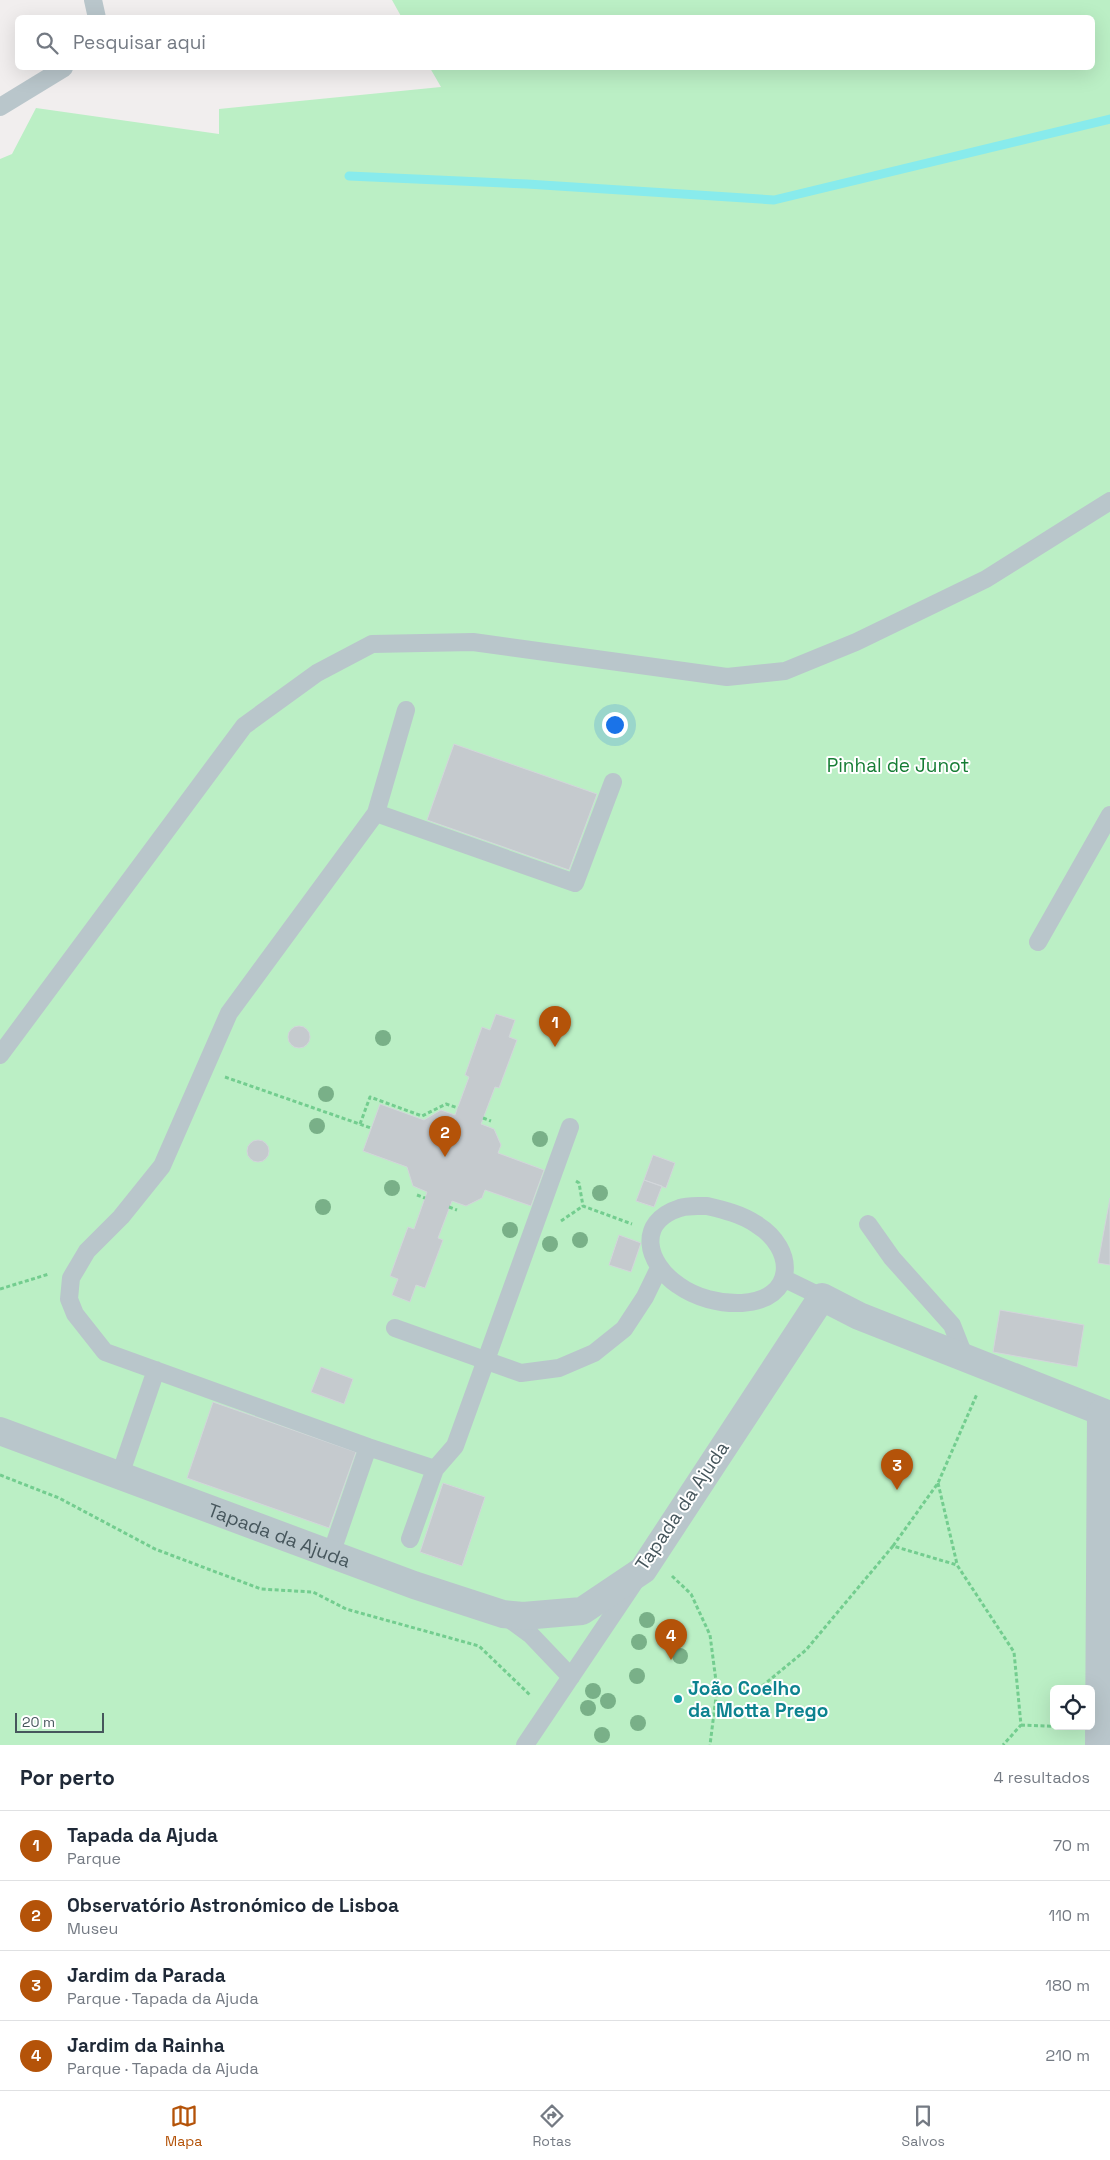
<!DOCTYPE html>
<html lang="pt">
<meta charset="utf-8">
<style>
:root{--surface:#fff;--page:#f2f2f3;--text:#1f2937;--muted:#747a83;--line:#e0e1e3;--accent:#b45309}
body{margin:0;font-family:"Space Grotesk",sans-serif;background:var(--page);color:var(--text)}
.controls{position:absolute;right:15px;bottom:15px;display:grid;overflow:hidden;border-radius:8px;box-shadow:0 5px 20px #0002}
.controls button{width:45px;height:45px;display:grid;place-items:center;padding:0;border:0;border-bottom:1px solid var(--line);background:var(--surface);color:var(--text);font:25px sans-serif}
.scale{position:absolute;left:15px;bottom:12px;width:89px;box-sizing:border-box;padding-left:5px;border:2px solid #46565c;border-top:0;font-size:14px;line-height:18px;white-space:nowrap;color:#46565c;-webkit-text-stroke:4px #fff;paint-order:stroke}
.you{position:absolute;left:614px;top:724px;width:18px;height:18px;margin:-12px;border:4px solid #fff;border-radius:50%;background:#1a73e8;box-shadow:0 0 0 8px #1a73e833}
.badge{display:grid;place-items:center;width:32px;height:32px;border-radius:50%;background:var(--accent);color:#fff;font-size:16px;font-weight:700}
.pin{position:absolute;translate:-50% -41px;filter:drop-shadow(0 1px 2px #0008)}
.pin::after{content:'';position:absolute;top:26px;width:18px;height:15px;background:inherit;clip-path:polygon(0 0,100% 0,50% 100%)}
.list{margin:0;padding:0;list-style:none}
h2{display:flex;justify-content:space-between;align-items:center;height:65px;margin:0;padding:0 20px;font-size:21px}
h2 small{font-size:16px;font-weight:400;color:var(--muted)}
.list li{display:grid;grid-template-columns:32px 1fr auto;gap:15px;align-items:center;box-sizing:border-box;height:70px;padding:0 20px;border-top:1px solid var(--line)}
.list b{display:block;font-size:19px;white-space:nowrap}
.list p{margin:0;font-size:16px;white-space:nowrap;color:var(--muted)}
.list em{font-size:16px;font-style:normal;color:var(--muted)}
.icon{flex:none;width:28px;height:28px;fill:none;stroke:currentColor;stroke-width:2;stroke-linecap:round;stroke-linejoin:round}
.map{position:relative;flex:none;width:1110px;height:1745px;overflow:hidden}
.search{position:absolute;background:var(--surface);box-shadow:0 5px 20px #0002;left:15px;right:15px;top:15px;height:55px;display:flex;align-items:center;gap:12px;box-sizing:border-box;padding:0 18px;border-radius:8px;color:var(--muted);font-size:19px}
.sheet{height:345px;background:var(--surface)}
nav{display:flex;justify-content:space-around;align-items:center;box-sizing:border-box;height:70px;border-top:1px solid var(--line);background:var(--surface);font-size:14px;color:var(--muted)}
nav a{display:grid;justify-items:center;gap:2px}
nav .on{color:var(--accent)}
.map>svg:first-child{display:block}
</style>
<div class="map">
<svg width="1110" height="1745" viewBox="0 0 1110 1745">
<rect width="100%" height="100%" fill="#f1eeee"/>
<!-- green -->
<path fill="#bbefc5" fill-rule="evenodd" d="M392 0H1110V1745H0V159L12 154 36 108 219 134V109L441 87 430 68H1092V18H402ZM1054 1689H1091V1726H1054Z"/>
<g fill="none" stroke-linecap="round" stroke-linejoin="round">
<!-- stream -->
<path stroke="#88ebec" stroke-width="9" d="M349 176 527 184 774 200 1110 119"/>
</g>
<!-- building -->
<path fill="#c5cace" stroke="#d2d6da" d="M454 744 597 794 569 870 427 820Z
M496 1014 515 1020 509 1037 517 1040 499 1088 495 1087 481 1124 494 1129 501 1145 498 1153 544 1170 531 1206 485 1190 482 1198 466 1206 452 1201 438 1238 443 1240 425 1288 416 1285 410 1302 392 1295 398 1279 390 1276 408 1227 414 1229 427 1192 413 1186 407 1167 363 1151 380 1104 424 1120 441 1110 455 1115 469 1077 465 1075 482 1027 490 1030Z
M288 1037a11 11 0 1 1 22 0a11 11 0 1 1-22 0Z
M247 1151a11 11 0 1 1 22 0a11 11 0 1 1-22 0Z
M653 1155 675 1163 666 1188 644 1180Z
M644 1180 662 1186 654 1207 636 1201Z
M1110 1198V1265L1098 1263Z
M619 1235 641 1243 631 1272 609 1265Z
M1000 1310 1084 1325 1077 1367 993 1352Z
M321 1367 353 1379 344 1404 311 1392Z
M213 1402 356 1452 329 1528 187 1478Z
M443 1483 485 1497 462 1566 420 1552Z"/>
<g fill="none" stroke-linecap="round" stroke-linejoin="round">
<!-- path -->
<path stroke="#73cd8f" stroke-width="3" stroke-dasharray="4 2.5" stroke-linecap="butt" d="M225 1077 371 1128
M483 1118 491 1121
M360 1124 370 1097 422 1116 446 1104 458 1108
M576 1181 579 1183 583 1206 632 1224
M417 1195 425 1198
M449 1207 457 1210
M561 1221 583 1206
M0 1289 49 1274
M0 1475 59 1498 155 1549 261 1589 313 1592 346 1609 479 1646 531 1696
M938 1483 957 1564
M893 1546 938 1483 977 1394
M672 1576 691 1594 710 1635 717 1689 710 1745
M717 1689 761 1687 806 1650 893 1546 957 1565 1014 1652 1021 1725 1003 1745
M1021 1725 1070 1727"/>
<!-- service -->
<path stroke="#b9c6cb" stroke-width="18" d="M93 0 97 18
M0 107 64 68
M406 710 376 813 229 1013 162 1166 121 1217 87 1251 71 1278 69 1299 75 1314 105 1352 368 1447 435 1469 455 1446 570 1127
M376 813 575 883 613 782
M1038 942 1110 815
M0 1055 244 726 317 673 372 644 473 642 727 677 785 671 856 642 986 579 1110 501
M707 1206C724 1210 741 1214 756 1224 797 1249 796 1300 742 1303 720 1304 696 1298 678 1285 646 1263 636 1222 680 1208 688 1205 698 1206 707 1206Z
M868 1224 892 1258 952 1325 965 1358
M785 1279 822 1297
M395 1328 521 1373 559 1368 594 1353 624 1329 645 1297 659 1268
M120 1475 156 1370
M410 1539 435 1469
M331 1554 368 1447
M505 1616 531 1635 571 1677
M525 1745 636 1580"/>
<!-- minor -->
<g stroke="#b9c6cb" stroke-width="28">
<path id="s1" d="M0 1431 414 1585 503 1614 523 1616 582 1611 643 1570 822 1297 859 1316 1110 1415"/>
<path d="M1099 1745 1101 1413"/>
</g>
</g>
<!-- trees -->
<g fill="#79b088">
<circle cx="383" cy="1038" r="8"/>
<circle cx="326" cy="1094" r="8"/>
<circle cx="317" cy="1126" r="8"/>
<circle cx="540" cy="1139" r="8"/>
<circle cx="392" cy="1188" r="8"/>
<circle cx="600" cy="1193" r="8"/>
<circle cx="323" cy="1207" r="8"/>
<circle cx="510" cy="1230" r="8"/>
<circle cx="580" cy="1240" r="8"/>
<circle cx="550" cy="1244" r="8"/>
<circle cx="647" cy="1620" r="8"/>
<circle cx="639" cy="1642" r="8"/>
<circle cx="680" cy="1656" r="8"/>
<circle cx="637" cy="1676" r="8"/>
<circle cx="593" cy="1691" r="8"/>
<circle cx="608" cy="1701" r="8"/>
<circle cx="588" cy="1708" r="8"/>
<circle cx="638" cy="1723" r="8"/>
<circle cx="602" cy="1735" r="8"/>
</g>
<!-- markers -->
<circle fill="#0f9aa8" stroke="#fff" stroke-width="2" cx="678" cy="1699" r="5"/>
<g text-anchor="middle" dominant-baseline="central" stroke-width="4" stroke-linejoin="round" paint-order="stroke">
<!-- park labels -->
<g font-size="19" fill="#167d35" stroke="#fff">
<text x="898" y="765">Pinhal de Junot</text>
</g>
<!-- street labels -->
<g font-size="19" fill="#46565c" stroke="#fff">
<text transform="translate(682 1506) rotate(-56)">Tapada da Ajuda</text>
<text stroke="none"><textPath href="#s1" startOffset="298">Tapada da Ajuda</textPath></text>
</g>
<!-- culture labels -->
<g font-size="19" font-weight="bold" fill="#0d838f" stroke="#fff" text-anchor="start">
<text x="688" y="1688">João Coelho<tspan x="688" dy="22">da Motta Prego</tspan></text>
</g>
</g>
</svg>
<div class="controls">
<button><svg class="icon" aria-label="locate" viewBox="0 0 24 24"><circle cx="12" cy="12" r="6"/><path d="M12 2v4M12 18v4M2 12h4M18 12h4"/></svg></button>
</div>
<div class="scale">20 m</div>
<div class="you"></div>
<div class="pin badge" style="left:555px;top:1047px">1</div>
<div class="pin badge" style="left:445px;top:1157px">2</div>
<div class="pin badge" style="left:897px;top:1490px">3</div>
<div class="pin badge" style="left:671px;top:1660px">4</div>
<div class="search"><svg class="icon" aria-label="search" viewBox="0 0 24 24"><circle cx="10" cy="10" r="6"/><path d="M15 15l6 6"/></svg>Pesquisar aqui</div>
</div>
<section class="sheet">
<h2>Por perto<small>4 resultados</small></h2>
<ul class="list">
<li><span class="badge">1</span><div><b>Tapada da Ajuda</b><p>Parque</p></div><em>70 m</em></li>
<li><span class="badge">2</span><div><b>Observatório Astronómico de Lisboa</b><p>Museu</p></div><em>110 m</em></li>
<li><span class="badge">3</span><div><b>Jardim da Parada</b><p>Parque · Tapada da Ajuda</p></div><em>180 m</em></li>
<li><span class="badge">4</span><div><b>Jardim da Rainha</b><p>Parque · Tapada da Ajuda</p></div><em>210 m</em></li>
</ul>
</section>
<nav>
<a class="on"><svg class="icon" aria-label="map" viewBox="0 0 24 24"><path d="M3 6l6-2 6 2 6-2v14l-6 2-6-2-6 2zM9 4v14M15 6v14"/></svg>Mapa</a>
<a><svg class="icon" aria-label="directions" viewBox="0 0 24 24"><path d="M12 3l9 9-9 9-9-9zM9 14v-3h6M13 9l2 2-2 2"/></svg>Rotas</a>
<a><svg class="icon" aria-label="saved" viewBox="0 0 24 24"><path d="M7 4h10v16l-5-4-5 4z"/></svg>Salvos</a>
</nav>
